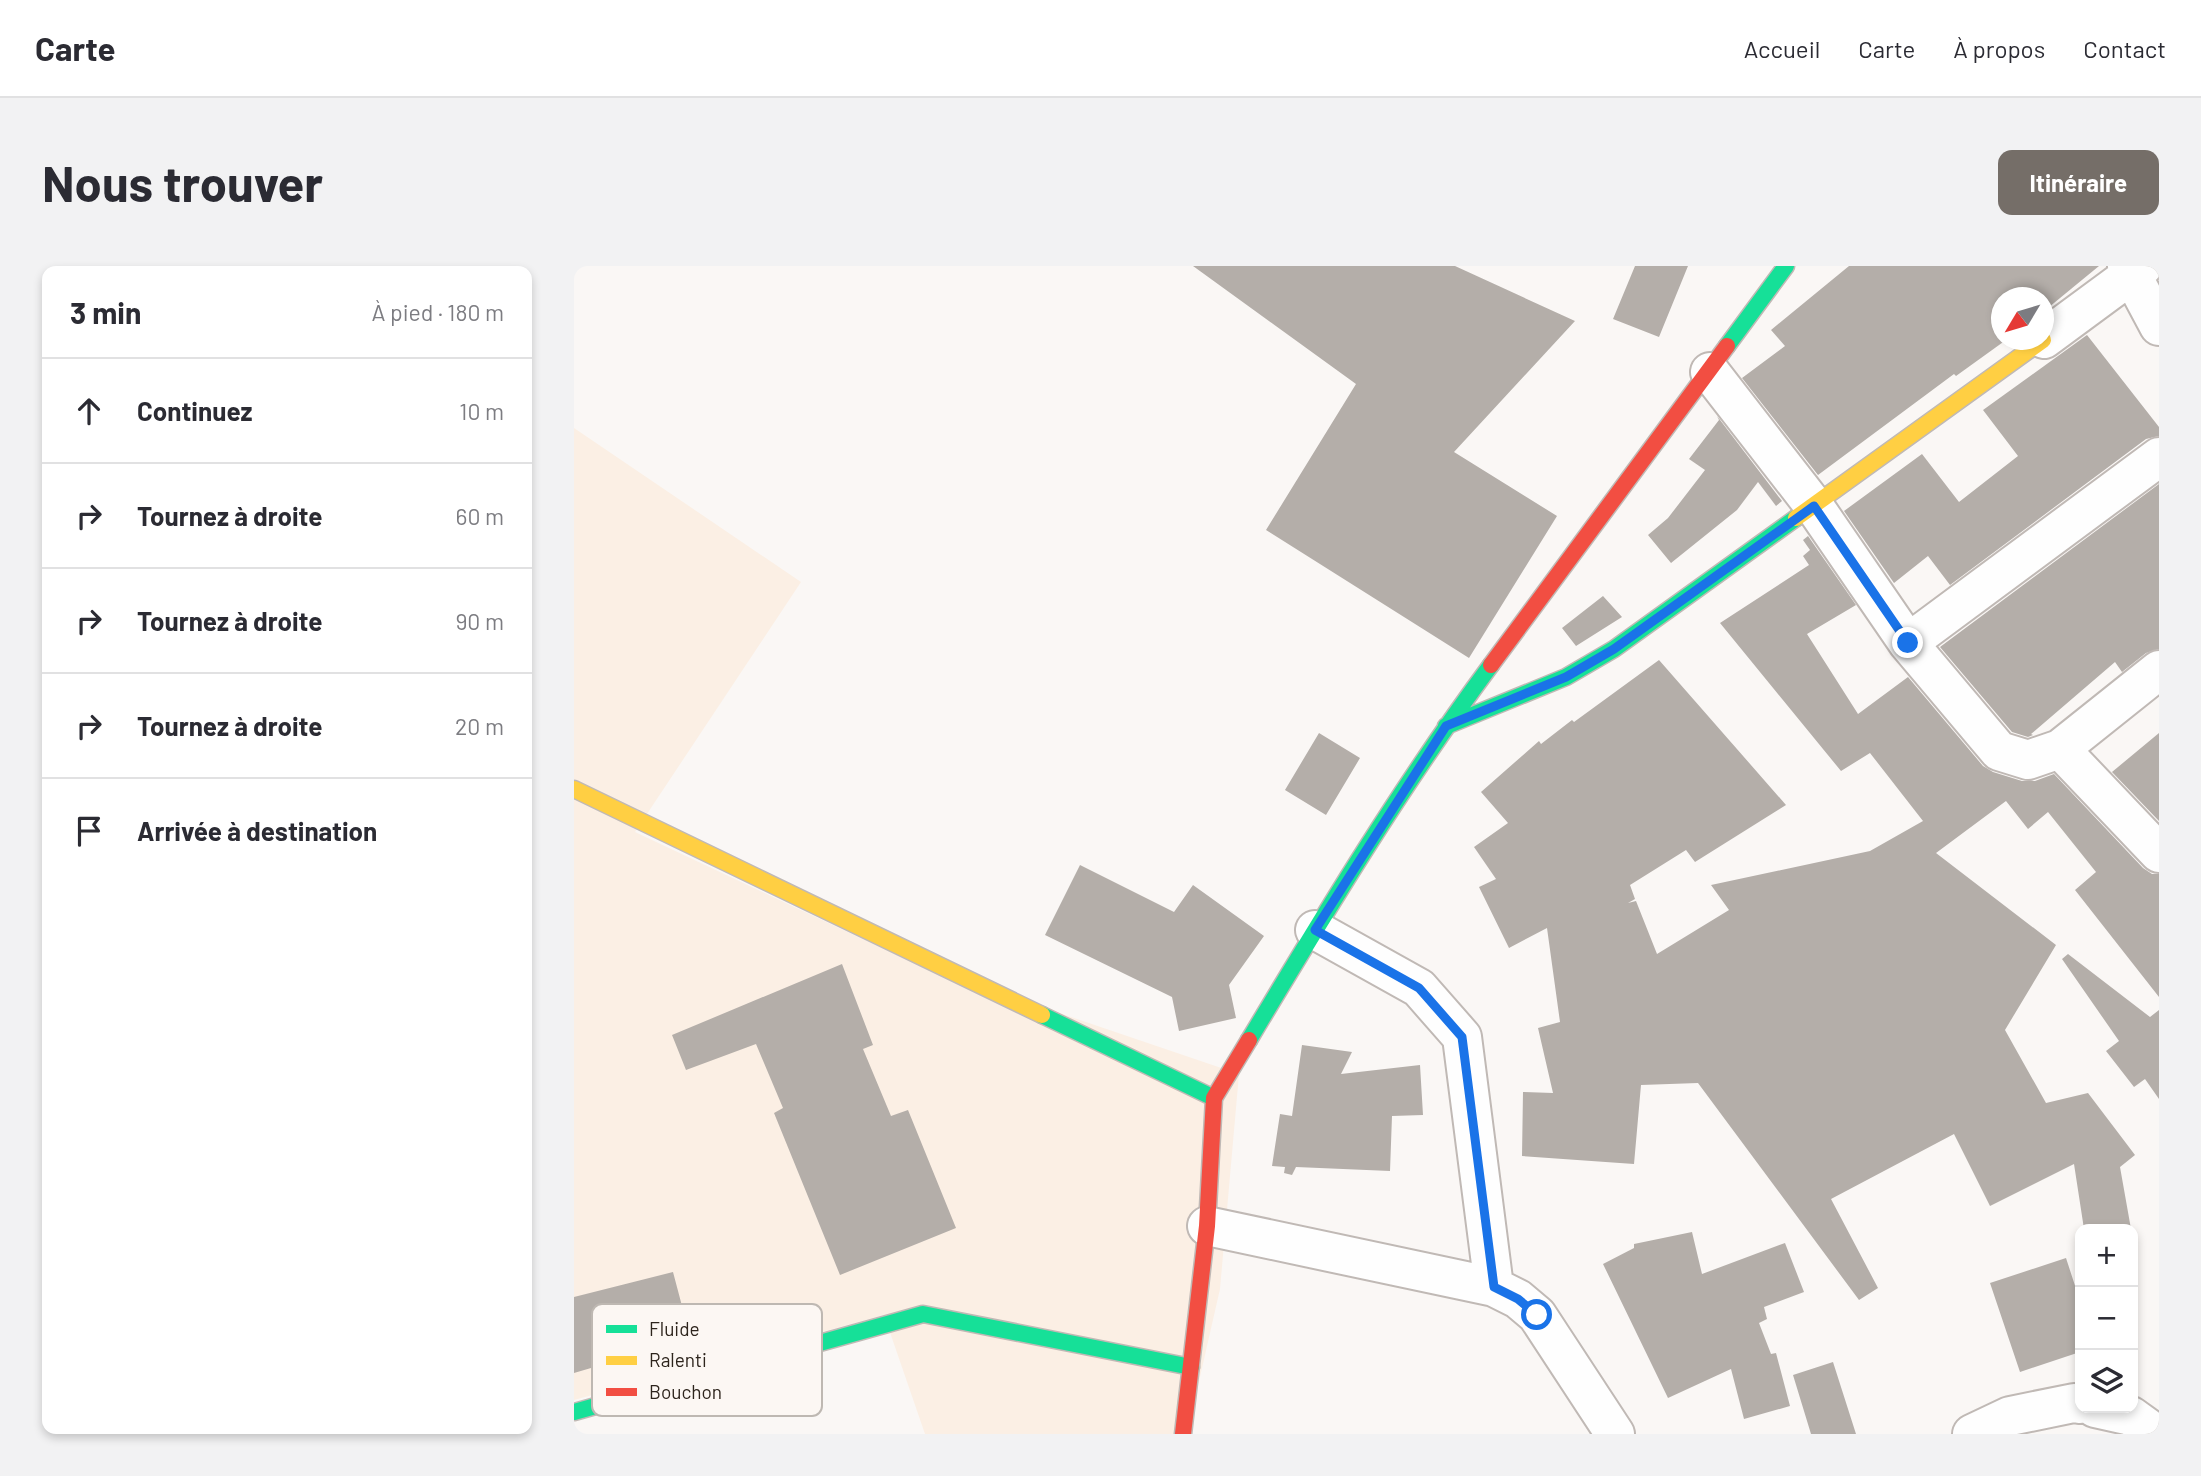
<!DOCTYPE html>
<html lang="fr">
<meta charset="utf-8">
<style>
:root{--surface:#fff;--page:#f2f2f3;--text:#2b2b33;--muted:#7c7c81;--line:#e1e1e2;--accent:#756e68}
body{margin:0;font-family:Barlow,sans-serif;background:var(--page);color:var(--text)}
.controls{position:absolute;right:21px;bottom:21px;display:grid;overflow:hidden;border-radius:14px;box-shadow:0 4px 10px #0003}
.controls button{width:63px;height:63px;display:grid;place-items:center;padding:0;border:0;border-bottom:2px solid var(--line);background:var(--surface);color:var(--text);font:35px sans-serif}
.compass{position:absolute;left:1417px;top:21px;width:63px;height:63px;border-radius:50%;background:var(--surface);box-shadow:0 4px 10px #0003;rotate:232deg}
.stop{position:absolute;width:21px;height:21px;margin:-16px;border:5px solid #1a73e8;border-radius:50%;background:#fff}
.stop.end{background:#1a73e8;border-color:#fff;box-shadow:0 2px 7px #0008}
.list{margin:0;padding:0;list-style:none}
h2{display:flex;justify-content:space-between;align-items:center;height:91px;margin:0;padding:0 28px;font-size:30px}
h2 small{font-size:23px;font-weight:400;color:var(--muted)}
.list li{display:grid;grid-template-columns:46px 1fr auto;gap:21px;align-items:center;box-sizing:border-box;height:105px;padding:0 28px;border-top:2px solid var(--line)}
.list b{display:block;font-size:26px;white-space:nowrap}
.list em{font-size:23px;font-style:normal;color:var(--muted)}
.icon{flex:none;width:38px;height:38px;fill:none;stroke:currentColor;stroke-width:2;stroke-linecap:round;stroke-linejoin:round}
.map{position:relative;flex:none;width:1585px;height:1168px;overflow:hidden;border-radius:14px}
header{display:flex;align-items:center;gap:42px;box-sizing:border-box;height:98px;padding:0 35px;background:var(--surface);border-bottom:2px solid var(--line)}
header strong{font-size:33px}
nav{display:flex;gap:38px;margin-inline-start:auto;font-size:24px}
.intro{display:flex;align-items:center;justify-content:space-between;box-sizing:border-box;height:168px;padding:0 42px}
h1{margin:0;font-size:49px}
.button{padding:18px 32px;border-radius:14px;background:var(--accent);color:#fff;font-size:24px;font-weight:700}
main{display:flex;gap:42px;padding:0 42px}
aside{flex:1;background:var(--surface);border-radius:14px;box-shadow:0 4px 10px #0003}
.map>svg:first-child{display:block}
</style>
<header>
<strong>Carte</strong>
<nav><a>Accueil</a><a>Carte</a><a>À propos</a><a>Contact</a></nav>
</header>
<div class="intro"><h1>Nous trouver</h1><a class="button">Itinéraire</a></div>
<main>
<aside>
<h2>3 min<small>À pied · 180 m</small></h2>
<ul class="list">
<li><svg class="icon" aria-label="ahead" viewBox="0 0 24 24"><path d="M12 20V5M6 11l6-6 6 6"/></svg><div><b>Continuez</b></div><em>10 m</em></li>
<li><svg class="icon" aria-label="right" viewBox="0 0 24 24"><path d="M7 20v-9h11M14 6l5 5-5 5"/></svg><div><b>Tournez à droite</b></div><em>60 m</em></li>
<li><svg class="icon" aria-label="right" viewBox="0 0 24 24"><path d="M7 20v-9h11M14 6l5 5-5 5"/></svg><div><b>Tournez à droite</b></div><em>90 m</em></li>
<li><svg class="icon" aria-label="right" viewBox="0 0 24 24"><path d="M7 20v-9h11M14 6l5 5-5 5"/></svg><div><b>Tournez à droite</b></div><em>20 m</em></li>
<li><svg class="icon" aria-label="arrive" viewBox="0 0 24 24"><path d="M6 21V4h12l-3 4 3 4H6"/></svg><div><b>Arrivée à destination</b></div></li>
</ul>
</aside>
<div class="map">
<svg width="1585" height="1168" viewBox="0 0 1585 1168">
<rect width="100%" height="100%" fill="#faf7f5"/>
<!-- built -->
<path fill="#fbefe4" d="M0 162 227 316 61 566 344 699 665 808 646 1023 613 1168H351L310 1049 0 1134Z"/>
<!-- building -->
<path fill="#b4aea9" d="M619 0H881L1001 55 880 186 983 250 895 392 692 264 782 118Z
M1061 0H1114L1085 71 1039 53Z
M1275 0H1525L1469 46V32H1427V74H1432L1382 110 1380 108 1244 209 1168 112 1211 80 1197 64Z
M1513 69 1585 161V170L1572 173 1376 319 1354 290 1320 317 1270 245 1348 188 1385 236 1444 190 1409 144Z
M1143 150 1208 235 1202 240 1184 216 1163 244 1097 297 1074 269 1094 252 1131 204 1115 193 1145 154Z
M1585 218V383L1572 387 1548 406 1541 396 1457 468 1459 469 1454 471 1438 466 1366 381Z
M1234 270 1282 339 1233 368 1284 448 1334 411 1409 500 1419 506 1448 515H1461L1480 508 1569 602 1578 608H1585V731L1501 624 1522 606 1474 546 1454 563 1432 535 1362 587 1482 679 1431 764 1472 837 1514 827 1561 889 1546 901 1557 963H1510L1500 898 1416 940 1380 868 1257 933 1304 1022 1285 1034 1124 817 1067 819 1060 898 948 890 949 826 979 827 964 762 986 756 973 662 935 682 905 621 922 613 900 581 934 557 907 526 965 475 967 478 998 454 1000 456 1085 394 1212 539 1121 596 1112 584 1056 619 1061 633 1054 637 1062 635 1083 688 1155 644 1137 619 1296 585 1349 555 1296 487 1267 505 1146 357 1235 299 1229 290 1236 284 1229 274Z
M1029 330 1048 351 1002 380 988 362Z
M745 467 786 492 752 549 711 524Z
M1585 467V555L1538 506Z
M506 599 600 646 619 619 690 670 655 719 662 752 605 765 598 731 471 669Z
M1494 688 1576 751 1585 744V833L1571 813 1560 821 1532 785 1545 775 1488 693Z
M268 698 299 779 289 783 317 850 334 844 382 962 266 1009 200 847 209 842 182 778 112 804 98 769Z
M728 779 778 786 767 808 846 799 849 849 818 850 816 905 722 901 718 909 710 907 711 901 698 900 706 848 718 850Z
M1118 966 1128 1008 1211 977 1230 1026 1190 1041 1193 1053 1185 1057 1197 1088 1202 1087 1216 1140 1170 1153 1157 1103 1094 1132 1029 998 1060 982V978Z
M1492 992 1506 1035V1086L1446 1106 1416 1017Z
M99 1006 121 1089 21 1117 17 1102 0 1107V1031Z
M1259 1096 1282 1168H1237L1219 1109Z"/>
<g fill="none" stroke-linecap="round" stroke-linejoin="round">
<!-- street casing -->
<g stroke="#c0b9b5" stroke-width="42">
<path id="street" d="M1553 0 1585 60
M1470 73 1569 0
M1136 106 1240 240 1334 377 1425 485 1454 494 1486 483 1585 404
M1334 377 1585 191
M1486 483 1585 587
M741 664 845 722 888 771 920 1021
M633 960 920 1021 944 1033 963 1049 1041 1168
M1521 1142 1557 1150 1582 1168
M1398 1168 1436 1150 1500 1137 1506 1138"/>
</g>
<!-- fast casing -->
<g stroke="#c0b9b5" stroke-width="19">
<path id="fast" d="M1153 80 1212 0
M872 460 992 411 1040 383 1222 252
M468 749 640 832
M675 774C751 647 828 519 917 399
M0 1146 349 1048 617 1101"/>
</g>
<!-- slow casing -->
<g stroke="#c0b9b5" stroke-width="19">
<path id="slow" d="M1222 252 1469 74
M0 523 468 749"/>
</g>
<!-- jam casing -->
<g stroke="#c0b9b5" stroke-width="19">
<path id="jam" d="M917 399 1153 80
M609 1168 633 960 640 832 675 774"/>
</g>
<!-- street -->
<use href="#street" stroke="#fefefe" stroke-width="38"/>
<!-- fast -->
<use href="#fast" stroke="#16e098" stroke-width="16"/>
<!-- slow -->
<use href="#slow" stroke="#ffcf43" stroke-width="16"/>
<!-- jam -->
<use href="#jam" stroke="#f24e42" stroke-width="16"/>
</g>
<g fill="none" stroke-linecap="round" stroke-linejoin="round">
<!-- route -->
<path stroke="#1a73e8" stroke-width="9" d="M963 1049 944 1033 920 1021 888 771 845 722 741 664 872 460 992 411 1040 383 1240 240 1334 377"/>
</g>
<!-- legend -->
<rect x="18" y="1038" width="230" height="112" rx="10" fill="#fcf7f3" stroke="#beb8b2" stroke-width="2"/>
<rect x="32" y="1059" width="31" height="8" fill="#16e098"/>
<rect x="32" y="1090" width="31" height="9" fill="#ffcf43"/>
<rect x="32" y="1122" width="31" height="8" fill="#f24e42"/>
<g font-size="19" fill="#2d241c">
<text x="75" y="1070">Fluide</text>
<text x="75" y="1101">Ralenti</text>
<text x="75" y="1133">Bouchon</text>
</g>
</svg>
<div class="controls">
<button>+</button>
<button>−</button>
<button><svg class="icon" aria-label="layers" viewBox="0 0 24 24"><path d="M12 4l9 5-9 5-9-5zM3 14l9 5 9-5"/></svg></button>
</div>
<svg class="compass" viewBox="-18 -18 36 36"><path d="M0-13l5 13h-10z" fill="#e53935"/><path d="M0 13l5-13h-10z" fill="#7c7c81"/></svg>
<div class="stop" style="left:963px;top:1049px"></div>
<div class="stop end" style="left:1334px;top:377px"></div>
</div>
</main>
